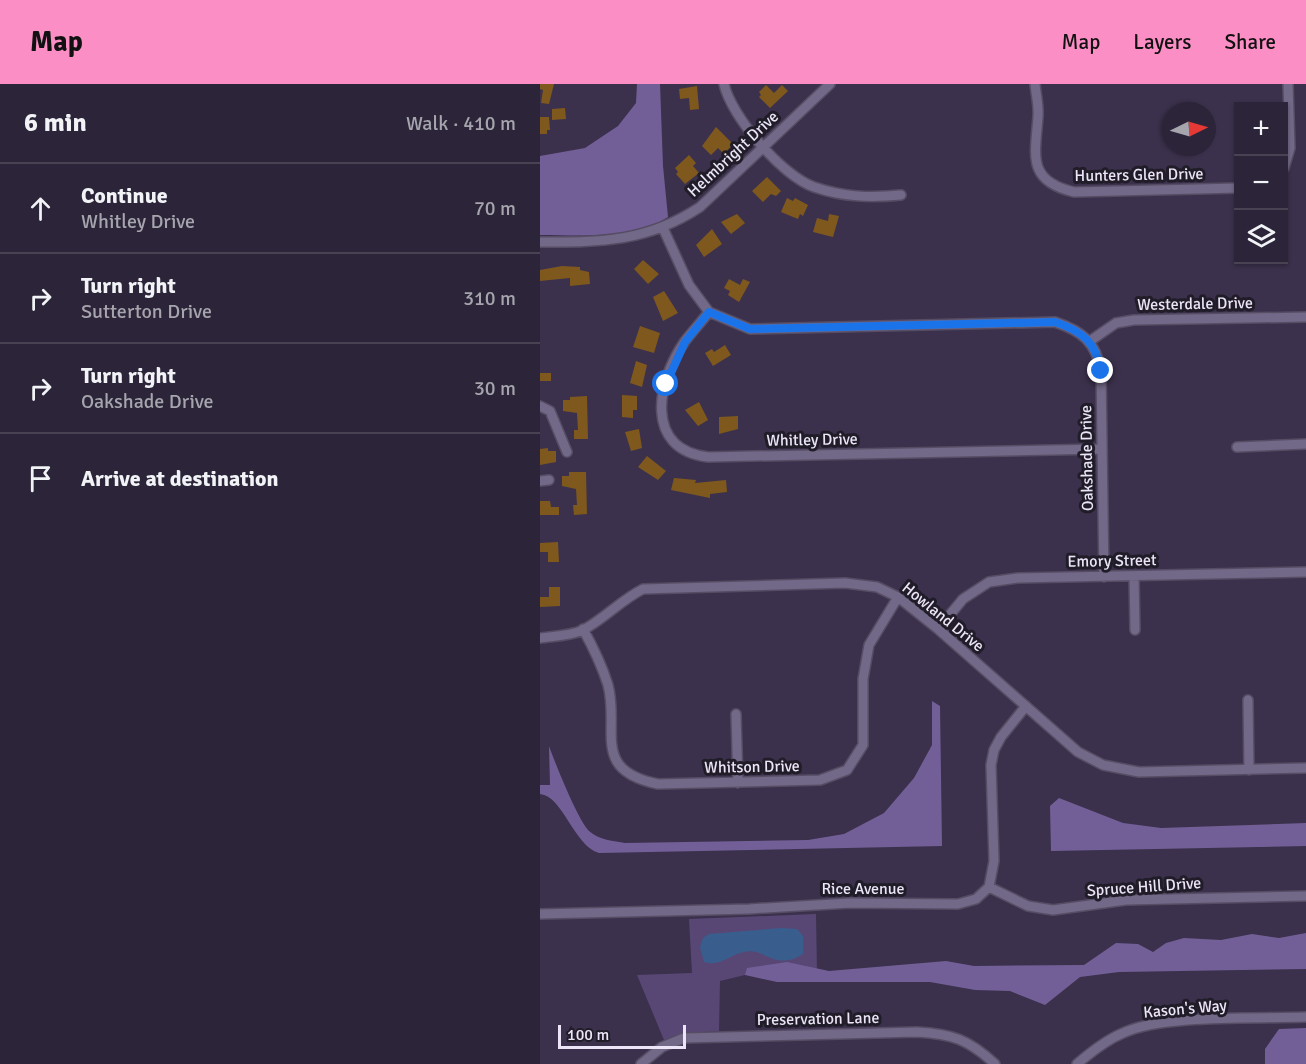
<!DOCTYPE html>
<meta charset="utf-8">
<style>
:root{--surface:#2c2539;--page:#383144;--text:#f1f3f6;--muted:#a6a5ae;--line:#484253;--accent:#fb8fc5}
body{margin:0;font-family:Signika,sans-serif;background:var(--page);color:var(--text)}
.controls{position:absolute;right:18px;top:18px;display:grid;overflow:hidden;border-radius:0px;box-shadow:0 2px 4px #0004}
.controls button{width:54px;height:54px;display:grid;place-items:center;padding:0;border:0;border-bottom:2px solid var(--line);background:var(--surface);color:var(--text);font:30px sans-serif}
.compass{position:absolute;left:622px;top:18px;width:54px;height:54px;border-radius:50%;background:var(--surface);box-shadow:0 2px 4px #0004;rotate:85deg}
.scale{position:absolute;left:18px;bottom:15px;width:128px;box-sizing:border-box;padding-left:6px;border:3px solid #ebe5f7;border-top:0;font-size:16px;line-height:21px;white-space:nowrap;color:#ebe5f7;-webkit-text-stroke:4px #201c28;paint-order:stroke}
.stop{position:absolute;width:18px;height:18px;margin:-14px;border:4px solid #1a73e8;border-radius:50%;background:#fff}
.stop.end{background:#1a73e8;border-color:#fff;box-shadow:0 2px 6px #0008}
.list{margin:0;padding:0;list-style:none}
h2{display:flex;justify-content:space-between;align-items:center;height:78px;margin:0;padding:0 24px;font-size:26px}
h2 small{font-size:20px;font-weight:400;color:var(--muted)}
.list li{display:grid;grid-template-columns:39px 1fr auto;gap:18px;align-items:center;box-sizing:border-box;height:90px;padding:0 24px;border-top:2px solid var(--line)}
.list b{display:block;font-size:22px;white-space:nowrap}
.list p{margin:0;font-size:20px;white-space:nowrap;color:var(--muted)}
.list em{font-size:20px;font-style:normal;color:var(--muted)}
.icon{flex:none;width:33px;height:33px;fill:none;stroke:currentColor;stroke-width:2;stroke-linecap:round;stroke-linejoin:round}
.map{position:relative;flex:none;width:766px;height:980px;overflow:hidden}
header{display:flex;align-items:center;gap:36px;box-sizing:border-box;height:84px;padding:0 30px;background:var(--accent);color:#111}
header strong{font-size:28px}
nav{display:flex;gap:33px;margin-inline-start:auto;font-size:21px}
main{display:flex}
aside{flex:1;background:var(--surface)}
.map>svg:first-child{display:block}
</style>
<header>
<strong>Map</strong>
<nav><a>Map</a><a>Layers</a><a>Share</a></nav>
</header>
<main>
<aside>
<h2>6 min<small>Walk · 410 m</small></h2>
<ul class="list">
<li><svg class="icon" aria-label="ahead" viewBox="0 0 24 24"><path d="M12 20V5M6 11l6-6 6 6"/></svg><div><b>Continue</b><p>Whitley Drive</p></div><em>70 m</em></li>
<li><svg class="icon" aria-label="right" viewBox="0 0 24 24"><path d="M7 20v-9h11M14 6l5 5-5 5"/></svg><div><b>Turn right</b><p>Sutterton Drive</p></div><em>310 m</em></li>
<li><svg class="icon" aria-label="right" viewBox="0 0 24 24"><path d="M7 20v-9h11M14 6l5 5-5 5"/></svg><div><b>Turn right</b><p>Oakshade Drive</p></div><em>30 m</em></li>
<li><svg class="icon" aria-label="arrive" viewBox="0 0 24 24"><path d="M6 21V4h12l-3 4 3 4H6"/></svg><div><b>Arrive at destination</b></div></li>
</ul>
</aside>
<div class="map">
<svg width="766" height="980" viewBox="0 0 766 980">
<rect width="100%" height="100%" fill="#3b314c"/>
<!-- green -->
<path fill="#584775" d="M276 830 277 890 205 891 180 897 179 947 148 949 124 956 97 891 152 889 149 835Z"/>
<!-- forest -->
<path fill="#735f97" d="M97 0H120L123 82 128 133C93 156 41 151 0 151V72L45 64 78 42 96 19Z
M392 617 400 622 402 762 59 769C34 762 23 712 0 710V701H10L9 662C15 679 38 736 49 747 59 756 74 757 85 759L268 756 304 750 344 729 374 694 392 661Z
M519 714 583 739 621 744 766 739V762L511 767 510 722Z
M766 849V885L579 888 540 893 505 921 470 907 435 906 390 898H237L205 891 207 884 247 878 289 887 406 877 434 882 544 881 576 859 598 860 613 868 626 859 644 854 681 856 712 850 739 854Z
M766 944V980H725V965L739 945Z"/>
<!-- water -->
<path fill="#395e8e" d="M241 844 257 845 263 852V870C235 888 225 863 204 868 188 871 181 883 164 878L160 863 163 854 169 850Z"/>
<!-- building -->
<path fill="#7f581e" d="M0 0H14L9 20 1 19 3 6 0 5Z
M226 1 234 9 242 1 248 7 230 24 219 13 221 11 219 8Z
M157 2 159 25 150 26 149 14 140 15 139 5Z
M25 24 26 35 12 36V25Z
M0 33H9L10 46H7V50H0Z
M176 43 193 60 184 70 178 64 171 71 162 62Z
M149 71 156 79 153 82 159 89 145 100 136 90 138 88 135 84Z
M227 93 241 107 236 112 231 110 223 118 212 107Z
M247 114 253 117 255 114 268 121 263 132 260 130 258 135 241 128Z
M197 130 205 139 191 150 181 138Z
M289 130 299 132 293 153 273 148 277 134 288 137Z
M172 145 182 160 164 173 156 161Z
M103 176 119 190 108 200 94 185Z
M22 182 40 183V186L49 188 50 200 30 202V194L0 197V186Z
M189 195 200 201 203 195 210 198 199 218 188 211 190 207 184 204Z
M124 207 138 229 123 237 113 213Z
M100 242 120 249 114 269 93 263Z
M185 261 191 271 173 282 165 269 172 265 174 268Z
M96 277 107 281 102 303 90 299Z
M0 289H11V297H0Z
M82 311 97 312V326H93V334L82 333Z
M47 312 48 355H34V346H38L37 329 23 327V316H30V313Z
M159 318 168 336 158 342 145 326Z
M198 332V345L179 350V333Z
M99 345 102 364 91 367 85 348Z
M8 364V367H16V378L0 381V365Z
M107 372 126 387 118 396 98 383Z
M29 388H46L47 430 34 431 33 421H37L36 405 22 402V392H29Z
M134 394 156 396 155 399 186 396 187 408 170 410V414L131 406Z
M0 417H10L11 423H19V431H0Z
M18 458 19 478H8V468H0V459Z
M9 503H20V522L0 523V513H9Z"/>
<g fill="none" stroke-linecap="round" stroke-linejoin="round">
<!-- minor casing -->
<g stroke="#564d65" stroke-width="12">
<path id="minor" d="M184 0C191 32 242 92 274 103 303 113 330 114 361 111
M495 0C496 11 499 22 498 33 495 72 487 97 534 108L698 104
M744 84 750 64 748 0
M123 144 149 201 169 228 210 245 515 238C542 247 556 258 561 287L564 493
M0 158C62 158 107 158 160 123L290 0
M169 228C161 238 153 247 145 257 117 297 103 365 168 373L562 365
M550 257 576 239 594 236 766 233
M0 322 10 327 27 368
M697 363 766 360
M0 397 9 396
M594 492 595 546
M43 545C53 563 62 582 68 601 80 647 50 686 118 700L280 696 307 686 323 661V595L329 561 358 513
M398 545 423 515 449 498 478 494 766 488
M0 554C14 552 30 552 43 546 64 535 81 516 103 505L305 499 337 503 358 513 398 545 538 668 563 681 599 688 766 684
M708 616 709 686
M196 630 198 699
M449 803 488 822 513 826 586 816 766 812
M0 830 209 825 310 819 418 820 436 815 449 803 454 777 451 681 454 666 461 653 486 622
M101 980 122 963 144 954 377 948C412 950 428 955 455 980
M537 980C551 968 566 956 583 949 623 930 719 935 766 933"/>
</g>
<!-- minor -->
<use href="#minor" stroke="#726887" stroke-width="9"/>
</g>
<g fill="none" stroke-linecap="round" stroke-linejoin="round">
<!-- route -->
<path stroke="#1a73e8" stroke-width="8" d="M126 300 145 258 169 228 210 245 515 238C542 247 556 258 561 287"/>
</g>
<g text-anchor="middle" dominant-baseline="central" stroke-width="6" stroke-linejoin="round" paint-order="stroke">
<!-- street labels -->
<g font-size="16" fill="#ebe5f7" stroke="#201c28">
<text transform="translate(193 70) rotate(-43)">Helmbright Drive</text>
<text transform="translate(599 91) rotate(-1)">Hunters Glen Drive</text>
<text transform="translate(655 220) rotate(-1)">Westerdale Drive</text>
<text transform="translate(272 356) rotate(-1)">Whitley Drive</text>
<text transform="translate(547 374) rotate(-91)">Oakshade Drive</text>
<text transform="translate(572 477) rotate(-1)">Emory Street</text>
<text transform="translate(403 533) rotate(39)">Howland Drive</text>
<text transform="translate(212 683) rotate(-1)">Whitson Drive</text>
<text transform="translate(604 803) rotate(-4)">Spruce Hill Drive</text>
<text x="323" y="805">Rice Avenue</text>
<text transform="translate(645 925) rotate(-5)">Kason's Way</text>
<text transform="translate(278 935) rotate(-1)">Preservation Lane</text>
</g>
</g>
</svg>
<div class="controls">
<button>+</button>
<button>−</button>
<button><svg class="icon" aria-label="layers" viewBox="0 0 24 24"><path d="M12 4l9 5-9 5-9-5zM3 14l9 5 9-5"/></svg></button>
</div>
<svg class="compass" viewBox="-18 -18 36 36"><path d="M0-13l5 13h-10z" fill="#e53935"/><path d="M0 13l5-13h-10z" fill="#a6a5ae"/></svg>
<div class="scale">100 m</div>
<div class="stop" style="left:126px;top:300px"></div>
<div class="stop end" style="left:561px;top:287px"></div>
</div>
</main>
